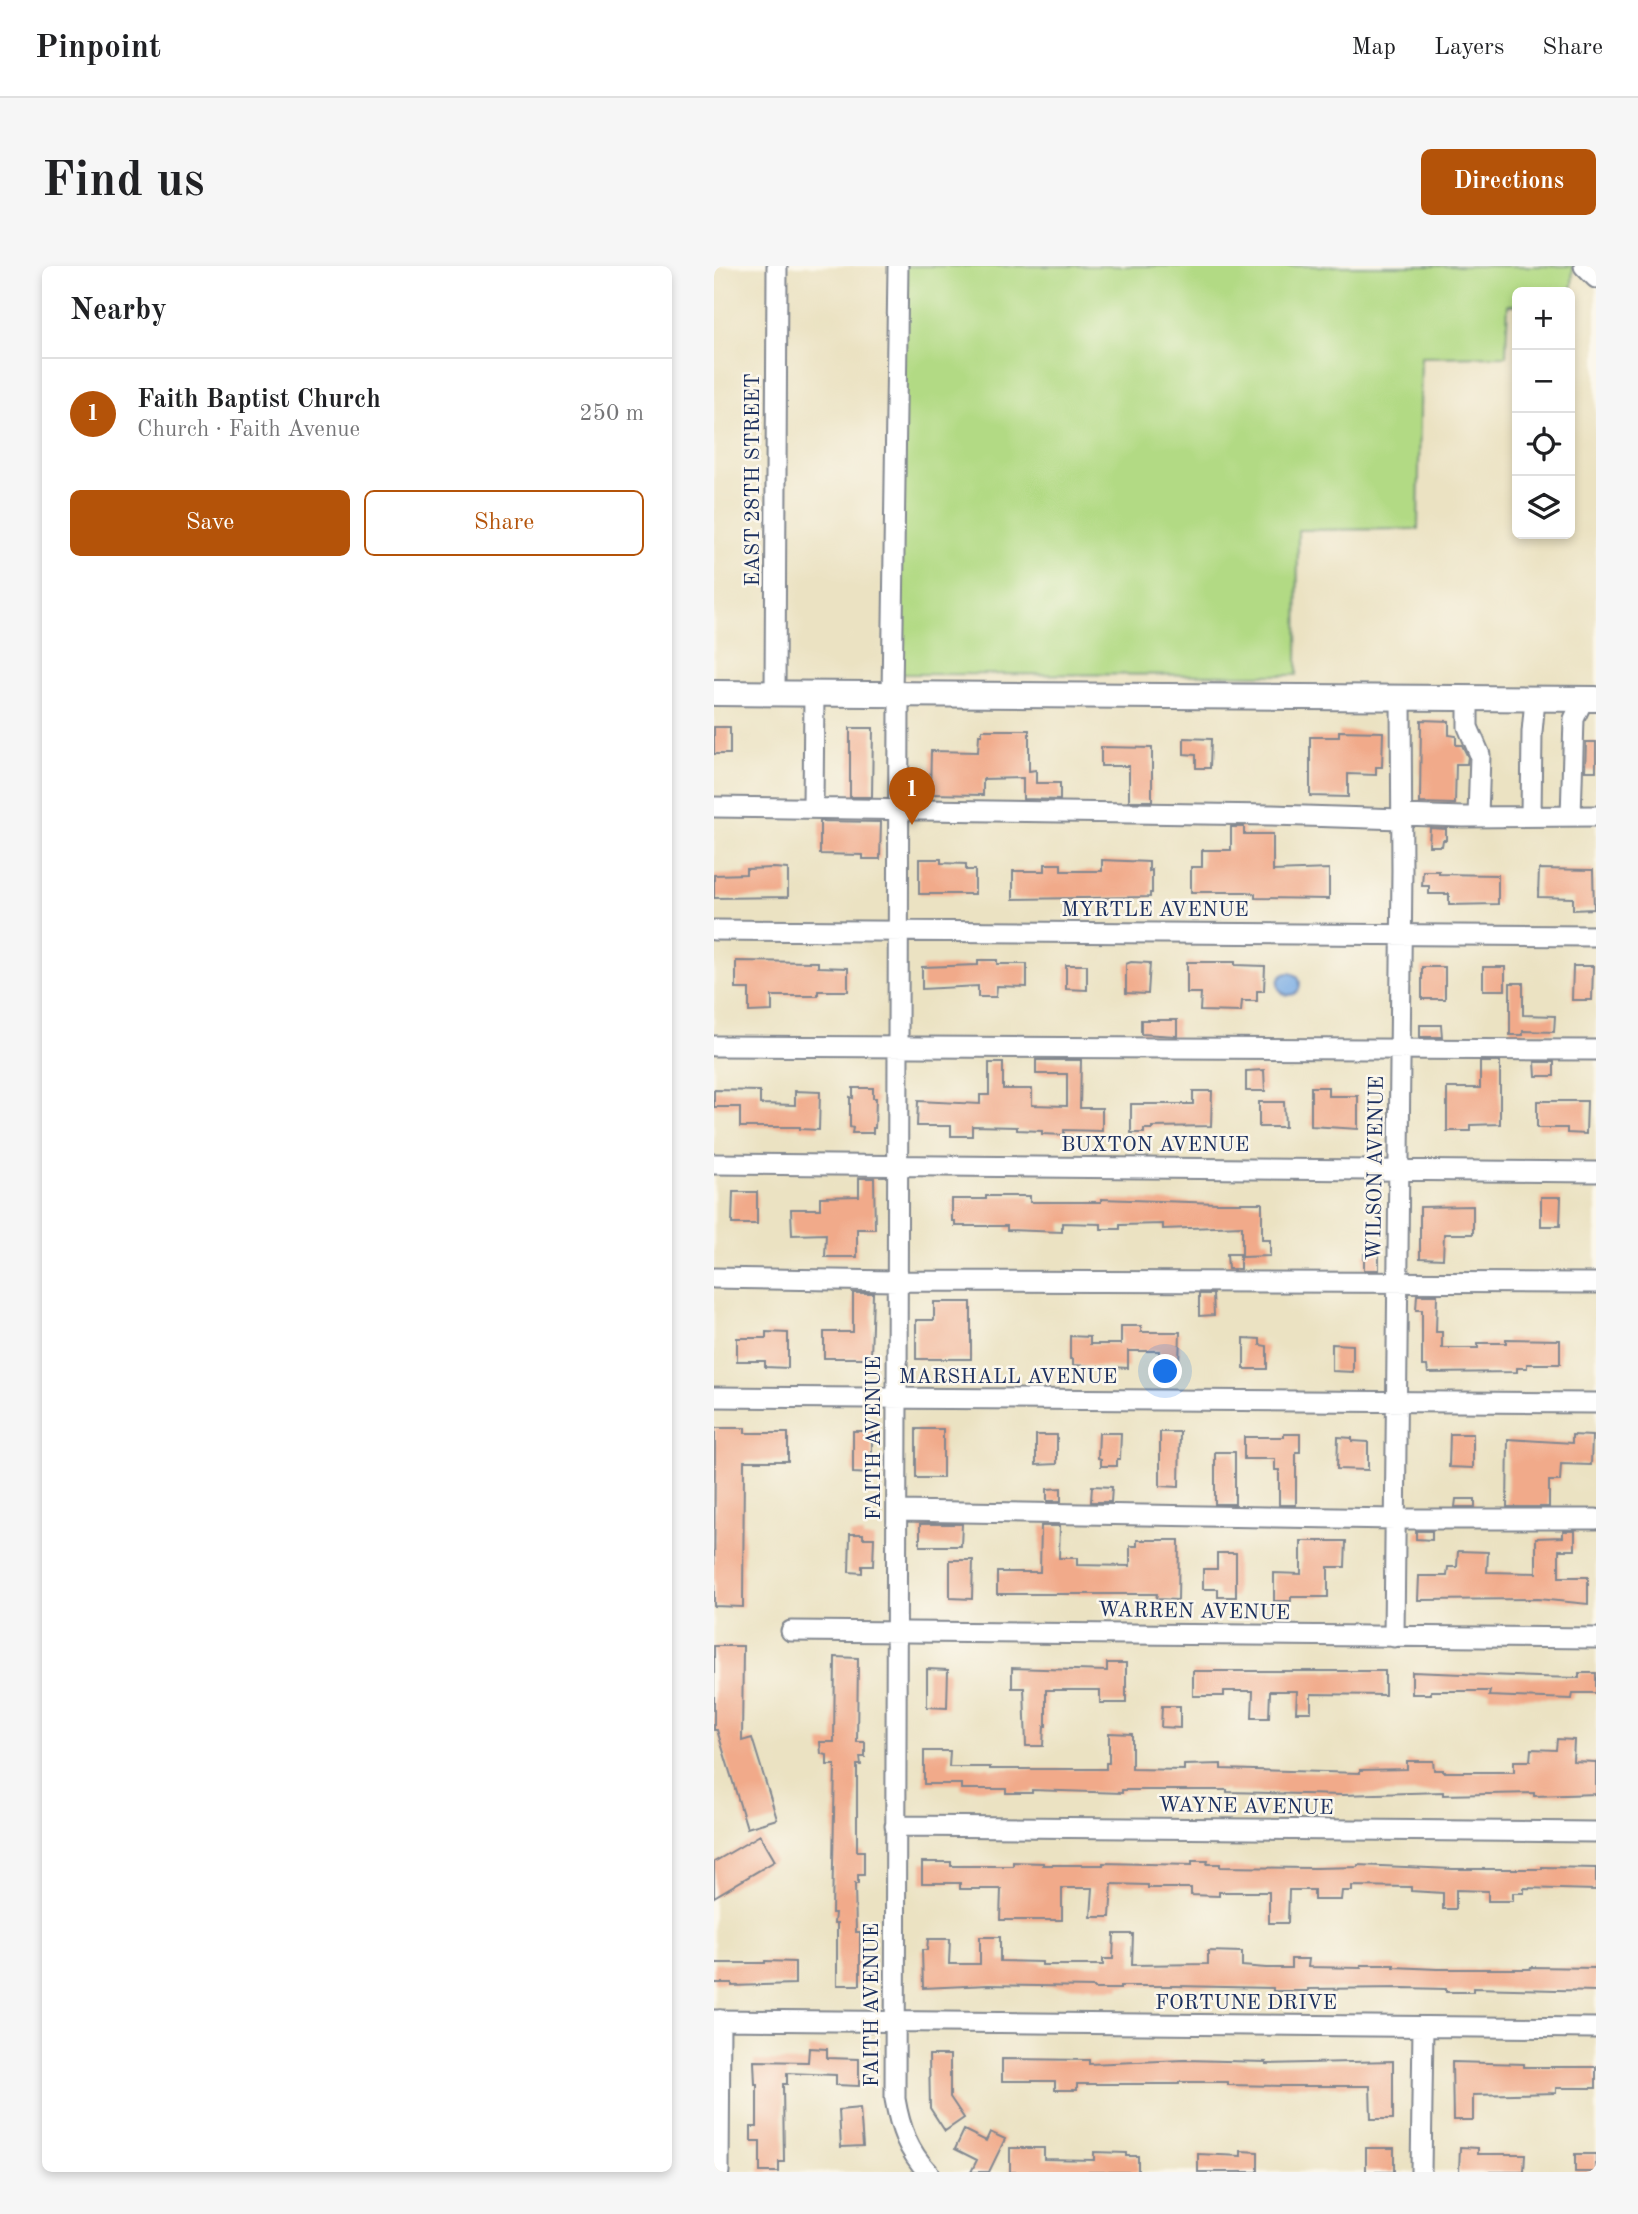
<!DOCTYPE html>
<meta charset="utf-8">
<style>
:root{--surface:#fff;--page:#f6f6f6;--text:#202124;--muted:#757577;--line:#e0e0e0;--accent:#b45309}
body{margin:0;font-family:"Old Standard TT",serif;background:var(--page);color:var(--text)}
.controls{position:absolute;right:21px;top:21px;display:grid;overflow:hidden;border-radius:10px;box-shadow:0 4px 10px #0003}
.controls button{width:63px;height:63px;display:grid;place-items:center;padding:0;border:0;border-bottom:2px solid var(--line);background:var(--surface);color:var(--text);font:35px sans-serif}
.you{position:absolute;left:452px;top:1106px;width:24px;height:24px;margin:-18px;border:5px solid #fff;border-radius:50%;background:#1a73e8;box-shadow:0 0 0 10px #1a73e833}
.badge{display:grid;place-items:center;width:46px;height:46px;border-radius:50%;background:var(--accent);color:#fff;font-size:23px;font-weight:700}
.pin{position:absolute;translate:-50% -58px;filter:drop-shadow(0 2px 4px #0008)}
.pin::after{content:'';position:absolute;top:37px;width:24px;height:21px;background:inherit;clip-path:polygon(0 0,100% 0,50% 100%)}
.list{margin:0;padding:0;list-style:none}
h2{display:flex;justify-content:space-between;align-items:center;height:91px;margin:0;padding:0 28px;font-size:30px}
h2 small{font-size:23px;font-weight:400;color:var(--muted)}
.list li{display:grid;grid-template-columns:46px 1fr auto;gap:21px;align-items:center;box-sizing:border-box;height:112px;padding:0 28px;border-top:2px solid var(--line)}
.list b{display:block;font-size:26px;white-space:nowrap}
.list p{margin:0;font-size:23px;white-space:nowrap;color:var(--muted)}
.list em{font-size:23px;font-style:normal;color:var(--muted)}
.actions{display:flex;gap:14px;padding:21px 28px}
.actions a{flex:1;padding:16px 0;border:2px solid var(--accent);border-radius:10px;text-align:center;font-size:24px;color:var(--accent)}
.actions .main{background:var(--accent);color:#fff}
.icon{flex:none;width:38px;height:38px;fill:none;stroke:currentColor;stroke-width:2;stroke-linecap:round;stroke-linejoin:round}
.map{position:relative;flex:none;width:882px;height:1906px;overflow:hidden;border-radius:10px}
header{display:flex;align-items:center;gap:42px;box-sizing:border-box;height:98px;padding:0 35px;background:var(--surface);border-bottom:2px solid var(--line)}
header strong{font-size:33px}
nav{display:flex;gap:38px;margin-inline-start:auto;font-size:24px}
.intro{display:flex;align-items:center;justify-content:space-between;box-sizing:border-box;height:168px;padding:0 42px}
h1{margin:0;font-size:49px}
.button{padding:18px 32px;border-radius:10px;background:var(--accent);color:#fff;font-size:24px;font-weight:700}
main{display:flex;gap:42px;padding:0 42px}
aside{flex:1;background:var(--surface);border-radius:10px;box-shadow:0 4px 10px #0003}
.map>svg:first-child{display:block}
</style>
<header>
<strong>Pinpoint</strong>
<nav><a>Map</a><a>Layers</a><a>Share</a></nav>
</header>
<div class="intro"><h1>Find us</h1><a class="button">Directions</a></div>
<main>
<aside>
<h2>Nearby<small></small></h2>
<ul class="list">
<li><span class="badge">1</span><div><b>Faith Baptist Church</b><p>Church · Faith Avenue</p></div><em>250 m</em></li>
</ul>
<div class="actions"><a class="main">Save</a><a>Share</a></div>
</aside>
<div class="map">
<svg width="882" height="1906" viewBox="0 0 882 1906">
<rect width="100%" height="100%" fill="#fbf7ec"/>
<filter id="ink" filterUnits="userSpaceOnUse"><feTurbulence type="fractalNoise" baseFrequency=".0143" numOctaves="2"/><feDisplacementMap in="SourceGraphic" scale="14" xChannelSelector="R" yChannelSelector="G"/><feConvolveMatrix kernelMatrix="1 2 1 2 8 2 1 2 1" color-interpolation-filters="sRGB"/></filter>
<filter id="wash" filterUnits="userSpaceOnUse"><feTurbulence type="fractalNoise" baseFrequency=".00686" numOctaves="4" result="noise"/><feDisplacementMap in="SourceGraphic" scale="28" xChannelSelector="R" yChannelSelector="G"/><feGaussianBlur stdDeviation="1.57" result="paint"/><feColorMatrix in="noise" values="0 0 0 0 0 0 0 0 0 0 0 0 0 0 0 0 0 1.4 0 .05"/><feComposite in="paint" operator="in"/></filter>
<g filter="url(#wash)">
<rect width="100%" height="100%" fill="#ebe2c2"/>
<!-- green -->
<path fill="#b2da84" stroke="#668471" stroke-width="2" d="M188 0H859L858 20 853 26H803V39H794L792 90 707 91 704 263 584 264 583 409 183 408Z"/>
<!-- water -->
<path fill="#78abe4" stroke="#4a6da1" stroke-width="2" d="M564 718a11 11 0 1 1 22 0a11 11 0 1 1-22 0Z"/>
<g id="blocks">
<!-- building -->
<path fill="#f1aa8a" d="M707 454 735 455V469L742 470V479H748L754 491 753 498H742L741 538 706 537Z
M0 461H16V488H0Z
M136 462H159L158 531H136Z
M268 464H315V505L322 504V517H346V534L309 533V512L269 513V529L216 528 217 485 264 486 265 469H268Z
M625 465 669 466 668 501H662V509L634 508V531L596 530V471H625Z
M470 472 497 473 496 502H482V489L470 488Z
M872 476H882V505H871Z
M387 481 438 482V535H415V500H387Z
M106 555 167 556 166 593H149V589L106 588Z
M517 561H530V568H559V605L615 603V633L541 632V628L534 626H477V601H488V584H517Z
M716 562 732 563V574H729L728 580H715Z
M205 593H227V597L252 598V604H261V628H205Z
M388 594 435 596V605L438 604V627H436V631L299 633V605H331V598H347V605H388Z
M59 602 74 603V631L0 632V609L32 608V603Z
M825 603 879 604 880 643 859 644V632L824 631Z
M709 605H725V608L784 609V638L735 639V628H715V620H708Z
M264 694H283V698H313V721L283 720 282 731H264V720L208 723V701L264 699Z
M22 695 104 696V701L134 702V725H104V730H58V745L35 746V723H22Z
M417 696 436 697 434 728 412 727V698Z
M473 696H521V699L551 700 550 725H543V735H528L527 746 486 745 487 727H473Z
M352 699H373V724L352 723Z
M859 700H879L878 734H858Z
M708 701H731V733H708Z
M769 701H791V724H769Z
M796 717H809V749L841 750 840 766 809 765V769H796Z
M427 754H463V770L427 768Z
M706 759H727L728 771H706Z
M322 794H367L366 842H388V865L350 864V869L328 868V865L303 864V861L258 860V870H237V860H203L204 835 266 838V829H275V797H289V823H318V839L353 840V808H322Z
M766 796H786V858L756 859V865H733V822H766Z
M821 796H840V810H822Z
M550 804 551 825H532V805Z
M597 821H614V830H644V863L597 860Z
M139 822H159V832H162L161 862H159V867H138L139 862 136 861V831L139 832Z
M0 824 46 825V838L81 839V825L106 826 105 864 86 863V861H26V841H0Z
M479 825H498L497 860 438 861V863H430V867H417V838H479Z
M823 835H873L872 868 853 867V862H823Z
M545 836H570L571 861H545Z
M145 912H160L161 963H143V991H111L112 968 78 969 77 943H106V931L145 930Z
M19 926H43V958H18Z
M272 930H316V936H387V933L504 937H548V974H556V990L528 991V960L449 963V958L406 959V963H387V958L348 957V966L293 964V960H241V955H238V933H272Z
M827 931H847L846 960H827Z
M759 940V968H730L729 993 706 992V941Z
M665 987V1004H650V988Z
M513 988H526V1003H514Z
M139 1027H159L157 1092H110V1066H139Z
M485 1028H499L500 1049 485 1050Z
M703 1029H723L722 1066H728V1082H764V1077H792V1073L846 1074V1098H813V1102H803V1106L714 1107 713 1100H708V1044H702Z
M220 1036H257V1093H202V1054H220Z
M407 1060H427V1066H466L465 1098H445V1085H414V1102L359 1099V1093H356V1070L376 1071V1078H407Z
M52 1066 74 1067V1102L51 1101V1095H23V1072H52Z
M530 1072 546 1073V1079L553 1080V1103H530Z
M618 1078 639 1079V1106L618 1105Z
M1 1162H31V1167H74V1195H30L29 1341 0 1340Z
M202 1163H229V1212H202Z
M139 1165H158V1208L139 1207Z
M446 1166H466L465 1221 446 1220Z
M385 1167H407L406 1193H403V1200H387V1193L384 1192Z
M570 1168H586V1186H582V1239H565V1204H561V1193H530V1171H570Z
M736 1168H759V1202L735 1201Z
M322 1169H343V1198L322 1199Z
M858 1169 878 1170 877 1199 847 1198 846 1215H835V1241H793L794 1173 858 1177Z
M624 1171 638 1172V1175L654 1176V1204L623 1203Z
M501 1186H521V1238H501Z
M378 1220 398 1221 397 1236H377Z
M347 1222V1235H333V1223Z
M742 1233H761V1241H741Z
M206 1258H248L247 1280H206Z
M327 1260H346L345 1292H363V1299L416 1300V1280H423V1274H465L464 1334 442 1333 443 1328H283V1306H326Z
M702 1265H718V1274L702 1273Z
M849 1265H861V1284H845V1311H874V1338L824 1333 704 1334 705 1310H733L734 1301H743L744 1285 774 1286 773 1306 822 1307V1272L849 1271Z
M136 1268H149V1272H160L159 1300H148V1307L135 1306Z
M587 1275H632L631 1301H614V1331H577V1335H560V1307L587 1308Z
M503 1287H522V1331H504V1323H489V1303H503Z
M236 1294H259L258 1333 236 1332Z
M0 1380H29L28 1475 38 1472 63 1553 33 1562 3 1464H0Z
M121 1391 144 1392 143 1476H151V1491H146L147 1499H143V1585H150V1609H144V1618H141L142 1666H146V1719H123V1657H120L121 1647H118L121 1499H113V1489L107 1488 106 1476H120Z
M393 1397H412V1437H386V1424H332V1460H330L329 1480H312L310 1422H298V1402L393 1405Z
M213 1403 234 1404 233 1442 213 1441Z
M479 1405H671V1429L597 1428V1446H582L583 1425H556L555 1452H538L539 1425H510V1430H479Z
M698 1406 824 1411 865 1412V1407H882V1427H859L858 1433 775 1430 776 1425H717V1428H698Z
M448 1440H466V1462L447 1461Z
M395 1467 418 1468V1503L470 1504V1499L507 1498V1503L646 1507V1504L693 1503V1495H719L720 1504H729V1506H800V1495H816L817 1483 842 1484 843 1473 860 1474 859 1495 882 1496V1528L820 1530V1527L729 1529V1526L629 1529 513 1526V1524H408V1527L318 1524V1527H292V1523H247V1518H210V1485H236L235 1501H276V1503H392V1497H395Z
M46 1569 61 1595 0 1631V1596Z
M478 1595H494L493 1598H506V1601L601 1602 644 1601V1599L739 1603H828V1601L882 1602V1624L810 1622V1627H799V1635H774V1625L742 1624V1643H729V1627L697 1625V1621L638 1620V1625H628L627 1634H600V1624H575L574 1657H555V1626H505V1630L477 1629V1622H434V1619L398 1618 396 1651H377L379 1622H348V1654H286L287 1623H246V1617H208V1596H237V1600H299V1596L329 1597V1599H389V1597L478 1599Z
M400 1668H419L418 1699 494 1698V1685L528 1686V1700L552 1702H577V1693H595L594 1701 647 1702V1699H680V1701L723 1703H816L817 1701 882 1702V1725L759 1722V1726H732V1723L689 1722 594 1723V1725H559V1722L462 1720H406V1723H380V1721L274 1719 209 1722 208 1684H213L214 1673H236L235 1698H266V1671H286V1695L328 1696V1699H389V1693H399Z
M51 1695 81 1696V1718L18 1720V1717H0V1697H51Z
M95 1782 113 1783V1792L145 1793V1820L122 1819V1809L73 1807V1818H69L70 1896H65V1906H46V1875H37V1861H43V1818H41L40 1795 94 1796Z
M215 1789H236V1831L250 1852 231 1865 216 1842Z
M288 1793 375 1794V1798L471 1794 552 1796V1798L679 1795V1853H657L656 1820H569L514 1819V1816H465V1818H363V1824H341V1815H288Z
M738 1796 810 1798V1801H882V1822H842V1827L759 1829V1854H739Z
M146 1842 149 1880 127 1881 125 1844Z
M250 1864 272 1875 276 1866 291 1873 275 1906H257L263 1894 241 1883Z
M746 1881 764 1882V1888H811L810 1906H745Z
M296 1882H330V1893L380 1894V1886L412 1887V1890H424V1906H296Z
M652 1882H680V1906H652Z
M527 1885 544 1886V1906H484V1888L527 1890Z
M861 1888H882V1906H861Z"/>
</g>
</g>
<g filter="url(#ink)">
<use href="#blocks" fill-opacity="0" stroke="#838890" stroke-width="2"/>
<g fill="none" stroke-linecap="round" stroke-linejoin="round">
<!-- minor casing -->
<g stroke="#838890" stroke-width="23">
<path id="minor" d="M870 0 882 12
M61 428 63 0
M178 429 184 0
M185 429 181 1833C186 1862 194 1885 214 1906
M754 433V461L766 489 764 550
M0 541 558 549 688 553
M99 541 100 428
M688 549 749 551 882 550
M817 550 818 466 821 434
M857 550 860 453 869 434
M0 664 882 670
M0 780 882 784
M0 898 882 906
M0 1012 183 1015 882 1017
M0 1131 882 1137
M183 1245 681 1253H882
M77 1365 882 1372
M680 1371 688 604 687 433
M181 1560 882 1566
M0 1754 882 1762
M5 1906 6 1754
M707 1906 709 1761"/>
</g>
<!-- major casing -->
<g stroke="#838890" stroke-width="28">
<path id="major" d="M0 427 882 433"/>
</g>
<!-- minor -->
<use href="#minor" stroke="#fff" stroke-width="19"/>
<!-- major -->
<use href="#major" stroke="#fff" stroke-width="24"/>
</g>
</g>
<g text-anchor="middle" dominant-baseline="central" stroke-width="5" stroke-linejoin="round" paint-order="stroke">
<!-- street labels -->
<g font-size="21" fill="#1b2f5e" stroke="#fbf7ec">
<text transform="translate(39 214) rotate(-90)">EAST 28TH STREET</text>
<text x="441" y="644">MYRTLE AVENUE</text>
<text x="441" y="879">BUXTON AVENUE</text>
<text transform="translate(662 902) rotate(-89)">WILSON AVENUE</text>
<text x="294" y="1111">MARSHALL AVENUE</text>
<text transform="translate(160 1172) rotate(-90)">FAITH AVENUE</text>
<text transform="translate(480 1346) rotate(1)">WARREN AVENUE</text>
<text transform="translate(532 1541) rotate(1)">WAYNE AVENUE</text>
<text x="532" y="1737">FORTUNE DRIVE</text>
<text transform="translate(158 1739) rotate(-90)">FAITH AVENUE</text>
</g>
</g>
</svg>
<div class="controls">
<button>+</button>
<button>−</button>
<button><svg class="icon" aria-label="locate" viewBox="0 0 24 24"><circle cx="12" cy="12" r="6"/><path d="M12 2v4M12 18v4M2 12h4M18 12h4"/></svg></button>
<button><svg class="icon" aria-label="layers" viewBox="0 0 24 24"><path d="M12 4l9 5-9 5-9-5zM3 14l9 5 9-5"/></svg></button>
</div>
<div class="you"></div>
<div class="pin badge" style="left:198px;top:559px">1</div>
</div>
</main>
